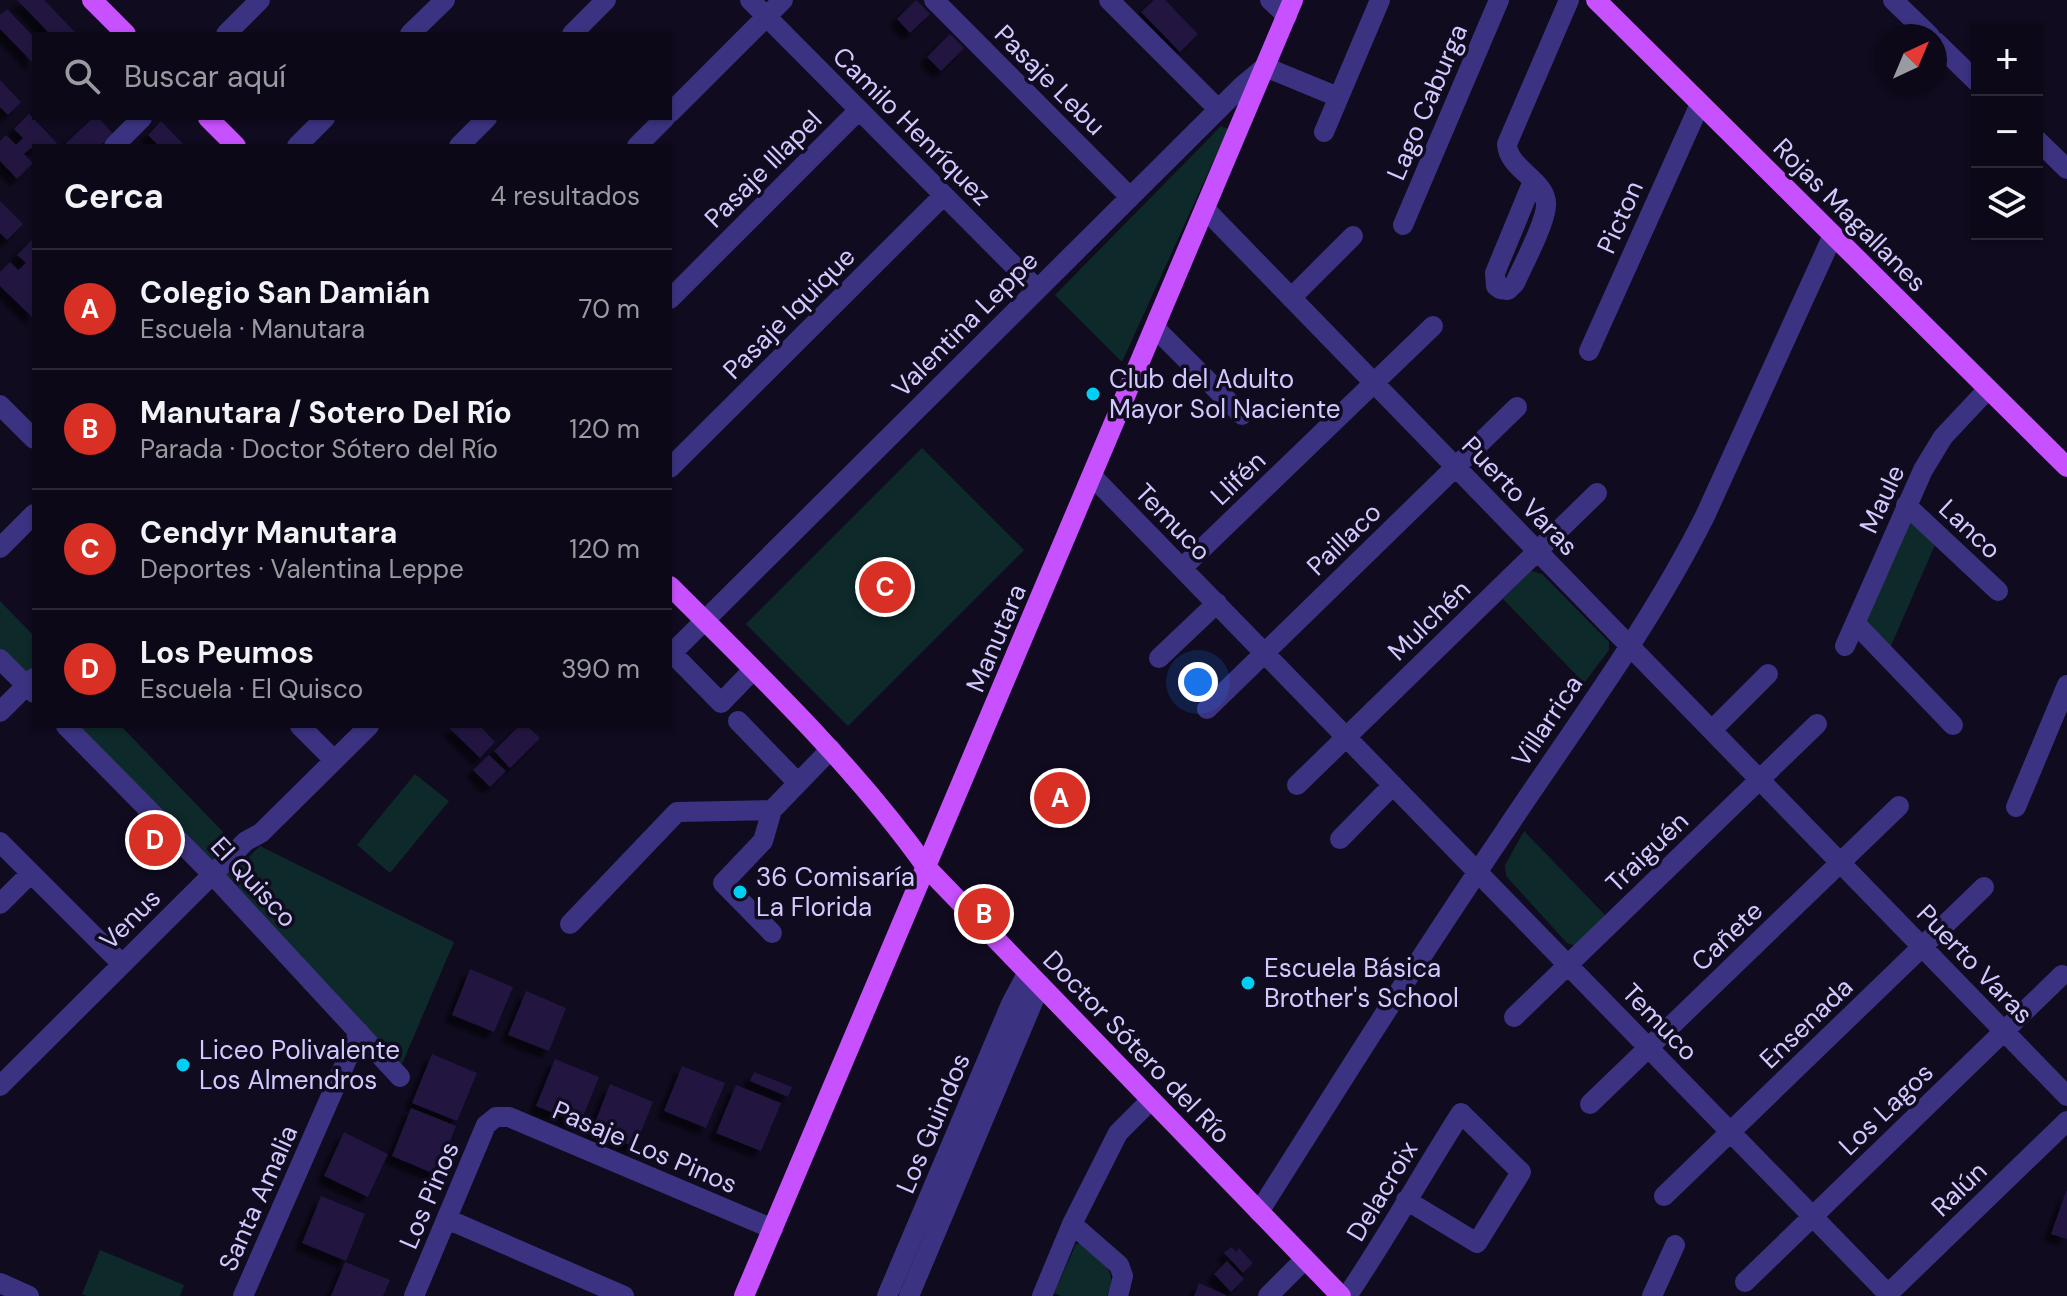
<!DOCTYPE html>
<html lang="es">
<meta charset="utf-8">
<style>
:root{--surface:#0c0817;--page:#1a1624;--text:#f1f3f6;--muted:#9a9aa1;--line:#2c2936;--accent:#d93025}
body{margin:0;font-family:"DM Sans",sans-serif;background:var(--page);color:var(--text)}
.controls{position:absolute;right:24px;top:24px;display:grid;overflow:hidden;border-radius:0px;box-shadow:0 2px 6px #0004}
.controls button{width:72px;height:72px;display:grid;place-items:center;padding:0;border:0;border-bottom:2px solid var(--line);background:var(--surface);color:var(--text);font:40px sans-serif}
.compass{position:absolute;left:1875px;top:24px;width:72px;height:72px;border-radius:50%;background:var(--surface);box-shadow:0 2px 6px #0004;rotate:44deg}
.you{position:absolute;left:1198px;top:682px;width:28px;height:28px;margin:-20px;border:6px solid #fff;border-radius:50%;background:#1a73e8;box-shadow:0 0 0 12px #1a73e833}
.badge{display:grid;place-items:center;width:52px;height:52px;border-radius:50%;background:var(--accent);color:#fff;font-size:26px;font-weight:700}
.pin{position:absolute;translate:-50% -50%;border:4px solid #fff;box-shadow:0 2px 8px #0006}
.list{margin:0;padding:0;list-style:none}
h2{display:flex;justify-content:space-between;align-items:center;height:104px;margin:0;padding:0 32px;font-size:34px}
h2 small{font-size:26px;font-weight:400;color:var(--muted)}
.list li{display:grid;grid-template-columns:52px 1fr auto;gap:24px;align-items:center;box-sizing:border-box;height:120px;padding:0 32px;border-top:2px solid var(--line)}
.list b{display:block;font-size:30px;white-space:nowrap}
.list p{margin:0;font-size:26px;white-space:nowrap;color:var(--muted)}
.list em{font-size:26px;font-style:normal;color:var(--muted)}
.icon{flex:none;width:44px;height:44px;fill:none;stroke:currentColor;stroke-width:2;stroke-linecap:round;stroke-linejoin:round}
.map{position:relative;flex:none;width:2067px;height:1296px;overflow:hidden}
.search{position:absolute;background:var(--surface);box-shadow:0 2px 6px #0004;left:32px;top:32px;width:640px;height:88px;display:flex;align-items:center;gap:20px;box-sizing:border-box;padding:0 28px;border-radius:0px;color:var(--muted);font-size:30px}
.panel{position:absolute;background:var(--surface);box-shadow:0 2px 6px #0004;left:32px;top:144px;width:640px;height:584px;border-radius:0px}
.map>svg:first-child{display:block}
</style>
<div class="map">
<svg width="2067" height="1296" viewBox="0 0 2067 1296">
<defs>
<filter id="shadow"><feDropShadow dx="-7" dy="7" stdDeviation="2" flood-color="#0009"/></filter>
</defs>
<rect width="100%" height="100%" fill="#100b1f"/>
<!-- green -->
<path fill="#0e292a" d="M1221 126 1228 129 1122 362 1055 295Z
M922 448 1024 550 848 726 746 624Z
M1909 521 1935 545 1890 648 1864 624Z
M1531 571 1542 574 1609 642V650L1584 683 1503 599Z
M0 601 34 636V687L0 652Z
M72 726H121L248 858 260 846 454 942 402 1064Z
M415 774 449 801 390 873 357 845Z
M1524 831 1606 916 1576 946 1567 943 1506 876 1505 865Z
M1076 1244H1084C1102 1263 1119 1269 1107 1296H1061L1054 1293Z
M100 1250 184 1285 180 1296H87L82 1294Z"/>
<!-- building -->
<path fill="#211641" filter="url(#shadow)" d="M17 0H44L77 34H50Z
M916 0 930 14 910 33 897 19Z
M1154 0H1165L1198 34 1180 52 1141 12Z
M7 9 34 37V64L0 29V15Z
M950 34 964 48 941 71 927 57Z
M0 80 21 102 8 115 0 107Z
M29 114 57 143 54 146H34V151L31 148 24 154 33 163 17 179 0 161V141L6 135 16 145 23 138 14 129Z
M93 118H99L113 134 100 146H69L66 143Z
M161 121 185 146H159L148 135Z
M0 201 23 224 7 240 0 233Z
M34 238V319L0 286V272L10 262 18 270 26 263 17 255Z
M451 726H480L495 742 480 758 449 728Z
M519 726H527L540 738 510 768 494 751Z
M489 755 506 771 490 787 473 770Z
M470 969 513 987 494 1032 452 1015Z
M526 991 566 1008 549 1051 508 1035Z
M432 1054 477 1073 457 1121 412 1103Z
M555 1059 599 1077 580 1124 536 1106Z
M682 1066 725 1083 706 1128 664 1111Z
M754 1072 792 1087 788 1097 750 1081Z
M610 1084 653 1102 635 1147 592 1130Z
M736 1085 781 1103 761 1151 716 1133Z
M411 1108 456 1126 437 1175 392 1156Z
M344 1132 388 1154 368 1197 324 1176Z
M2067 1189V1239L2051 1234Z
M321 1196 365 1214 346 1261 302 1243Z
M1231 1247 1236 1252 1239 1248 1253 1263 1243 1273 1224 1253Z
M1227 1261 1244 1279 1231 1292 1214 1274Z
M345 1262 390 1280 383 1296H331Z
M1199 1283 1228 1296H1194Z"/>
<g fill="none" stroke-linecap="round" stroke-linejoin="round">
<!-- minor -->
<path stroke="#3b3381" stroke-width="20" d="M750 0 1037 289
M934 0 1130 197
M1109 0 1218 109
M1270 0 1287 16
M1893 0 1930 36
M226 34 260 0
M410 34 445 0
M572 34 606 0
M1935 41 1977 82
M670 113 783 0
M1324 132 1380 0
M2037 140 2067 169
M114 146 142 118
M297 146 325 118
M459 146 487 118
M637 146 665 118
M1533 181 1495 273 1496 286 1500 289 1508 290 1515 283C1523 265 1545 224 1546 206 1548 180 1508 170 1507 144L1569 0
M1205 209 2067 1096
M1403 225 1499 0
M1291 298 1353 236
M670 299 859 110
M1155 328 1242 415
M1589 351 1700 104
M0 405 34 439
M670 468 944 195
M1093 477 1890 1296
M1906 505 1998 591
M0 548 34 514
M1182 568 1433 326
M1855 623 1953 725
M1845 646 1923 470 1943 437 1988 389
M1159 658 1217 603
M0 659 34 693
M753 670 721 703 672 653 1241 87 1265 67 1338 97
M1207 709 1517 407
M0 712 34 678
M738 721 798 783
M66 726 212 874 400 1077
M300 726 334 760
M1712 730 1768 674
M1297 785 1597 493
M2016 807 2067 685
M1340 839 1393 785
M0 842 122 964
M0 904 31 873
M570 924 677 812 772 810 831 749
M772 933 723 883 763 841 772 810
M1514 1017 1817 724
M0 1086 246 841 261 833 369 726
M1590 1104 1899 806
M1664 1196 1984 887
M1259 1212C1339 1085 1419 958 1503 834 1572 730 1649 628 1705 516L1833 235
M447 1219 624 1296
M1072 1224 1119 1265 1123 1276 1118 1296
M1745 1282 2062 975
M0 1283 29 1296
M1888 1294 2067 1121
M243 1296 359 1032
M414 1296 486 1125 496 1117H509L773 1229
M887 1296 1011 1004 1028 972
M909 1296 1040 985
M1042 1296 1072 1224 1118 1133 1151 1100
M1268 1296 1305 1259
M1347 1296C1387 1237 1422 1174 1461 1113L1521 1172 1477 1243 1406 1200
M1652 1296 1675 1245"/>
<!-- major -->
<path stroke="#c750ff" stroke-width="20" d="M92 0 126 34
M1596 0 2067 467
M208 118 236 146
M670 586C760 676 853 764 927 868L1341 1296
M744 1296 1293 0"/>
</g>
<!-- markers -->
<g fill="#00cff4" stroke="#100b1f" stroke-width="3">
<circle cx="1093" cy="394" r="8"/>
<circle cx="740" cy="892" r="8"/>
<circle cx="1248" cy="983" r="8"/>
<circle cx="183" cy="1065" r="8"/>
</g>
<g text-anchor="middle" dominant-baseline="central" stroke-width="7" stroke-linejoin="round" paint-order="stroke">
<!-- street labels -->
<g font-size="26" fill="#d2c9ff" stroke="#100b1f">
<text transform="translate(1050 80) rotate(45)">Pasaje Lebu</text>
<text transform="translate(1427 102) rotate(-67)">Lago Caburga</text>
<text transform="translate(912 126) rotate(45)">Camilo Henríquez</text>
<text transform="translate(763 169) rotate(-45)">Pasaje Illapel</text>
<text transform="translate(1850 215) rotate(45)">Rojas Magallanes</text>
<text transform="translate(1620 217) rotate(-66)">Picton</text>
<text transform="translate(789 313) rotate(-45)">Pasaje Iquique</text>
<text transform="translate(965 324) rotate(-45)">Valentina Leppe</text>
<text transform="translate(1238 478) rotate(-44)">Llifén</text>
<text transform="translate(1520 496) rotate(46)">Puerto Varas</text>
<text transform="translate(1882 499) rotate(-65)">Maule</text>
<text transform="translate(1173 522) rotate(46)">Temuco</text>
<text transform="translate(1970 529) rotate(43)">Lanco</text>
<text transform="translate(1344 539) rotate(-44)">Paillaco</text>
<text transform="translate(1429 620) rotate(-44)">Mulchén</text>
<text transform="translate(996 638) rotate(-67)">Manutara</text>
<text transform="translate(1547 721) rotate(-56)">Villarrica</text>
<text transform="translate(1647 852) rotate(-44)">Traiguén</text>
<text transform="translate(254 882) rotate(47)">El Quisco</text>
<text transform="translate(130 919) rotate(-45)">Venus</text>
<text transform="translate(1727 936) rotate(-44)">Cañete</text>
<text transform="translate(1975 964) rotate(46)">Puerto Varas</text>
<text transform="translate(1660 1022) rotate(46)">Temuco</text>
<text transform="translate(1806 1023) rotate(-44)">Ensenada</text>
<text transform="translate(1137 1047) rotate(46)">Doctor Sótero del Río</text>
<text transform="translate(1886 1109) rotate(-44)">Los Lagos</text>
<text transform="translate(933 1123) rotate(-67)">Los Guindos</text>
<text transform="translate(645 1147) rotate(23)">Pasaje Los Pinos</text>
<text transform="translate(1959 1189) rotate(-44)">Ralún</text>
<text transform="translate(1382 1191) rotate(-59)">Delacroix</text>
<text transform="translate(429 1195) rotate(-67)">Los Pinos</text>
<text transform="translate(258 1198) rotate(-66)">Santa Amalia</text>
</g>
<!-- poi labels -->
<g font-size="26" fill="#d2c9ff" stroke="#100b1f" text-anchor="start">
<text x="1109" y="379">Club del Adulto<tspan x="1109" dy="30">Mayor Sol Naciente</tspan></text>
<text x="756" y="877">36 Comisaría<tspan x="756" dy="30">La Florida</tspan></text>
<text x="1264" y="968">Escuela Básica<tspan x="1264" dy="30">Brother's School</tspan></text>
<text x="199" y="1050">Liceo Polivalente<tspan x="199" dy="30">Los Almendros</tspan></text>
</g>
</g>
</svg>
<div class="controls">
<button>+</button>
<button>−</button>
<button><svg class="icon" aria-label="layers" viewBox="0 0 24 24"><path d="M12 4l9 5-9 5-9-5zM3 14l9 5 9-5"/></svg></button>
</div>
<svg class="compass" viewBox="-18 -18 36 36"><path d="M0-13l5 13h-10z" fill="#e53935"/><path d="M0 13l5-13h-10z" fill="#9a9aa1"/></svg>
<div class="you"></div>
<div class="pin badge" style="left:1060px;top:798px">A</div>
<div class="pin badge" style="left:984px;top:914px">B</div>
<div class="pin badge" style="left:885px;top:587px">C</div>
<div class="pin badge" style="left:155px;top:840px">D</div>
<div class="search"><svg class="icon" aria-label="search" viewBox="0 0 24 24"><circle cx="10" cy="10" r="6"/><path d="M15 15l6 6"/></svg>Buscar aquí</div>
<section class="panel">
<h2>Cerca<small>4 resultados</small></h2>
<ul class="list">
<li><span class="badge">A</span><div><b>Colegio San Damián</b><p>Escuela · Manutara</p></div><em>70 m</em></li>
<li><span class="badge">B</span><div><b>Manutara / Sotero Del Río</b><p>Parada · Doctor Sótero del Río</p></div><em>120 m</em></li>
<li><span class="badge">C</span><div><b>Cendyr Manutara</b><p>Deportes · Valentina Leppe</p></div><em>120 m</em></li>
<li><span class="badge">D</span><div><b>Los Peumos</b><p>Escuela · El Quisco</p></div><em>390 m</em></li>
</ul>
</section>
</div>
